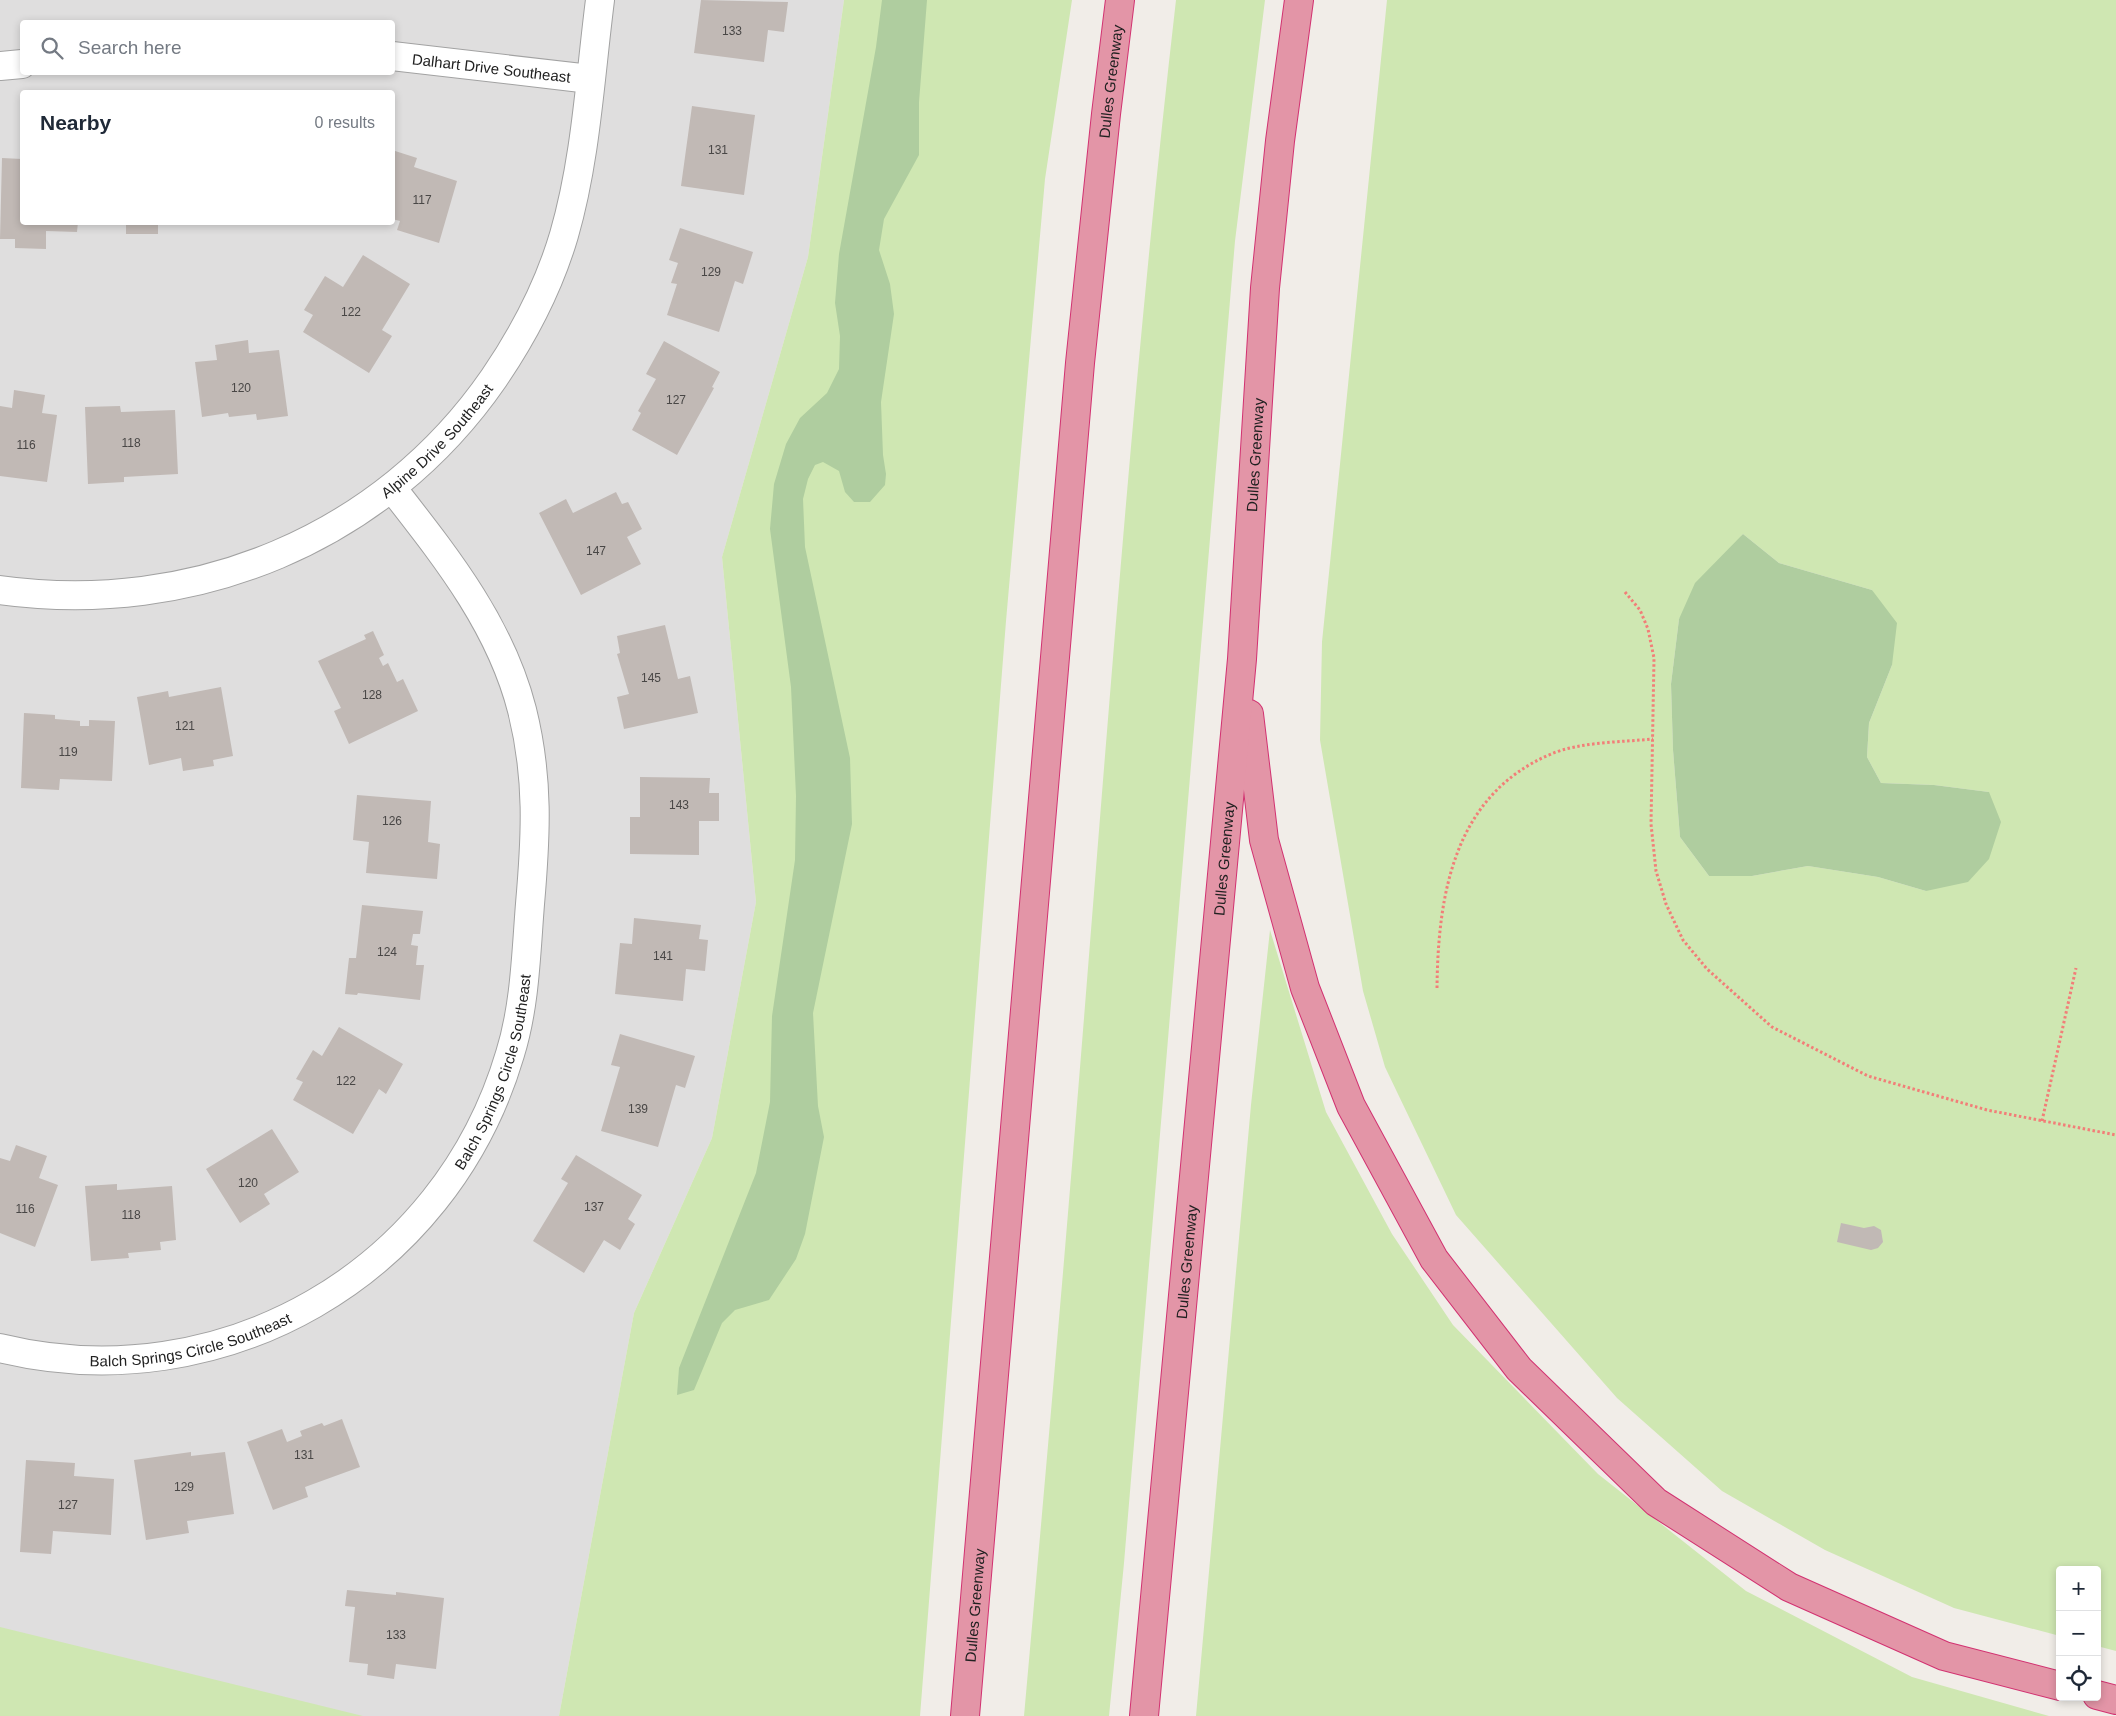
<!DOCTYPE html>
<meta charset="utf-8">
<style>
:root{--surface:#fff;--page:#f6f6f7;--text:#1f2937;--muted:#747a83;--line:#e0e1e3}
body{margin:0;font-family:Helvetica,sans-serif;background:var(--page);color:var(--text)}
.controls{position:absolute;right:15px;bottom:15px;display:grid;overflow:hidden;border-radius:5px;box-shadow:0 2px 8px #0003}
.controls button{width:45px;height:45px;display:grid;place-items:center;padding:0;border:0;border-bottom:1px solid var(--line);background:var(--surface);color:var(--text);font:25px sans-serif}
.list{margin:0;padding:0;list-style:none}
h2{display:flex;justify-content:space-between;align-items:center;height:65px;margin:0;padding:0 20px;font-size:21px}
h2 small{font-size:16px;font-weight:400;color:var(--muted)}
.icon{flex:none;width:28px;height:28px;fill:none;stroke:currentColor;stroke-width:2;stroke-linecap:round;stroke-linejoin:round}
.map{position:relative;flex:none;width:2116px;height:1716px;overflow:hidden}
.search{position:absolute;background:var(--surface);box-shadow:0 2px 8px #0003;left:20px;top:20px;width:375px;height:55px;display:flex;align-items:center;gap:12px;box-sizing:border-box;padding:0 18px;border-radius:5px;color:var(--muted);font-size:19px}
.panel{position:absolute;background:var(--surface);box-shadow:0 2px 8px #0003;left:20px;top:90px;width:375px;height:135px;border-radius:5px}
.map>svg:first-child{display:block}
</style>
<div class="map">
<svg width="2116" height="1716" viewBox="0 0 2116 1716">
<rect width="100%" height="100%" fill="#f1ede8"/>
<!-- residential -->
<path fill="#dfdede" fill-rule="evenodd" d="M0 0H844L808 257 722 557 756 902 712 1138 634 1313 559 1716H342L0 1638ZM22 22H392V72H22ZM22 92H392V222H22Z"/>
<!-- grass -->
<path fill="#cfe7b2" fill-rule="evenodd" d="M844 0H1072L1045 179 1006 621 920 1716H559L634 1313 712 1138 756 902 722 557 808 257Z
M1176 0H1265L1235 241 1124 1563 1109 1716H1024C1044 1492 1064 1268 1082 1043 1110 695 1136 347 1176 0Z
M1387 0H2116V1651L2097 1646V1570H2060V1636L1954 1608 1825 1550 1722 1491 1617 1398 1456 1215 1385 1067 1363 991 1320 740 1322 642ZM1743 534 1779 563 1872 590 1892 665 1869 723 1867 757 1881 783 1934 785 1989 792 1926 891 1878 877 1808 866 1752 876H1709L1680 837 1673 750 1671 684 1679 619Z
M1270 930 1326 1112 1392 1234 1453 1325 1598 1474 1746 1591 1912 1677 2049 1716H1196L1251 1105Z
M0 1627 363 1716H0Z"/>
<!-- forest -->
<path fill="#afcd9f" d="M882 0H927L919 102V155L884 219 879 250 890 284 894 314 881 402 883 455 886 474 885 485 870 502H854L845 492 839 471 823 462 815 465 808 479 803 499 805 547 850 758 852 824 813 1013 818 1106 824 1137 805 1234 796 1259 769 1300 735 1310 722 1323 694 1390 677 1395 679 1368 756 1173 770 1102 772 1016 795 860 796 796 791 687 770 529 774 484 786 444 800 418 827 393 839 369 840 336 835 303 839 254 876 47Z
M1743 534 1779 563 1872 590 1897 623 1892 665 1869 723 1867 757 1881 783 1934 785 1989 792 2001 822 1989 859 1968 882 1926 891 1878 877 1808 866 1752 876H1709L1680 837 1673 750 1671 684 1679 619 1695 583Z"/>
<!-- building -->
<path fill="#c1b9b5" d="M701 0 788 2 784 32 768 30 764 62 694 53Z
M692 106 755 115 744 195 681 186Z
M392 150 417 158 414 167 457 181 439 243 397 230 400 221 392 219Z
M2 158 22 159V222H78L77 232 46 231V249L15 248V239H0Z
M126 222H158V234H126Z
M680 228 753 252 743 284 735 281 719 332 667 315 677 284 671 283 678 263 669 260Z
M363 255 410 284 382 330 392 336 369 373 303 332 313 315 304 310 325 276 343 287Z
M248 340 249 353 279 350 288 416 257 420 256 414 229 417 228 413 202 417 195 362 217 360 215 345Z
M664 341 720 372 712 387 714 388 677 455 632 430 641 413 638 411 656 379 646 374Z
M14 390 45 395 42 413 57 415 47 482 0 476V406L12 408Z
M120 406 121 412 175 410 178 474 124 477V482L88 484 85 407Z
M616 492 622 504 628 502 642 529 627 537 641 564 581 595 539 513 566 499 573 513Z
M665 625 678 679 690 676 698 713 624 729 617 697 629 694 617 654 620 653 617 636Z
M373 631 384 655 379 658 383 666 388 663 397 682 403 679 418 711 349 744 334 711 341 708 318 661 366 639 364 635Z
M221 687 233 756 213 760 214 766 183 771 181 758 149 765 137 697 168 691 169 697Z
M24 713 55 715V719L80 721V726H89V720L115 721 112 781 60 779 59 790 21 788Z
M640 777 710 778 709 793H719V821H699V855L630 854V817H640Z
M357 795 431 801 428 842 440 844 437 879 366 873 369 842 353 840Z
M362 905 423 911 420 934H413L411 945 418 946 416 965H424L420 1000 358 993 357 995 345 994 349 958H356Z
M634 918 701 925 699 939 708 940 705 971 686 969 683 1001 615 994 620 943 632 944Z
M339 1027 403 1064 386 1094 379 1089 353 1134 293 1100 303 1082 296 1079 313 1050 322 1056Z
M620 1034 695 1056 685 1088 676 1085 658 1147 601 1131 620 1067 611 1065Z
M272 1129 299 1172 264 1194 270 1204 240 1223 206 1169Z
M16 1145 47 1156 39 1178 58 1185 35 1247 0 1233V1158L10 1161Z
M576 1155 642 1195 628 1219 635 1224 620 1250 604 1240 584 1273 533 1241 568 1183 561 1179Z
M117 1184V1190L172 1186 176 1240 160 1242 161 1250 128 1253 129 1258 91 1261 85 1186Z
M1841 1223 1864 1228 1874 1226 1881 1230 1883 1242 1878 1248 1871 1250 1837 1242Z
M342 1419 360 1467 305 1487 308 1497 273 1510 247 1442 282 1429 287 1442 302 1436 300 1431 322 1423 324 1426Z
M191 1452V1456L225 1452 234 1514 187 1521 189 1533 146 1540 134 1460Z
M26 1460 75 1463 74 1476 114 1479 111 1535 53 1531 51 1554 20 1552Z
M347 1590 396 1595V1592L444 1598 436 1669 396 1664 394 1679 367 1675 368 1664 349 1662 355 1607 345 1606Z"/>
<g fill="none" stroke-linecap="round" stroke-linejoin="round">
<!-- street casing -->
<g stroke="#a2a2a2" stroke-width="30">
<g id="street">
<path id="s1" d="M392 56 590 79"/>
<path d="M0 66 22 64"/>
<path id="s2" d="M0 590C193 617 383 539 494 378 524 334 549 286 564 235 586 159 590 78 600 0"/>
<path id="s3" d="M0 1348C222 1402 445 1274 510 1054 525 1006 526 954 530 904 536 835 539 778 522 710 500 624 445 556 392 488"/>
</g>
</g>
<!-- highway casing -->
<g stroke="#d23271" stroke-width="30">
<g id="highway">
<path d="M1249 714 1264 840 1305 988 1351 1106 1434 1259 1519 1369 1656 1502 1789 1587 1944 1656 2060 1686"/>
<path d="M2097 1695 2116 1700"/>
<path id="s4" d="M965 1716 1080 363 1106 114 1120 0"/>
<path id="s5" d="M1144 1716 1242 659 1265 288 1280 141 1299 0"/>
</g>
</g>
<!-- path -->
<path stroke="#f27e78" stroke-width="3" stroke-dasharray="2.5 2.5" stroke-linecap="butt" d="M1625 592 1640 610 1648 629 1654 658 1651 824 1656 871 1666 904 1683 940 1707 969 1772 1027 1868 1076 1987 1110 2116 1135
M1437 988C1438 894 1454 795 1551 754 1579 742 1622 742 1653 739
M2042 1121 2076 968"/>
<!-- street -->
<use href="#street" stroke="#fff" stroke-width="28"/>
<!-- highway -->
<use href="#highway" stroke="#e395a7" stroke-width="28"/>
</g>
<g text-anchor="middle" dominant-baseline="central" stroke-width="4" stroke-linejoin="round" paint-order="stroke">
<!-- number labels -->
<g font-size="12" fill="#494746">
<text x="732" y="31">133</text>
<text x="718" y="150">131</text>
<text x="422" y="200">117</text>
<text x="711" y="272">129</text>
<text x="351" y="312">122</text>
<text x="241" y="388">120</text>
<text x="676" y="400">127</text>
<text x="131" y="443">118</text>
<text x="26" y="445">116</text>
<text x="596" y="551">147</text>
<text x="651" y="678">145</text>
<text x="372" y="695">128</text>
<text x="185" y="726">121</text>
<text x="68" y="752">119</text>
<text x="679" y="805">143</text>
<text x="392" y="821">126</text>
<text x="387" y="952">124</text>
<text x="663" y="956">141</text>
<text x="346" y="1081">122</text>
<text x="638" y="1109">139</text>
<text x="248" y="1183">120</text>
<text x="594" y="1207">137</text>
<text x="25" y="1209">116</text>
<text x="131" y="1215">118</text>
<text x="304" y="1455">131</text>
<text x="184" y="1487">129</text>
<text x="68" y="1505">127</text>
<text x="396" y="1635">133</text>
</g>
<!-- street labels -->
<g font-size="15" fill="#212121" stroke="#fff">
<text stroke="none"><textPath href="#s1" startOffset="100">Dalhart Drive Southeast</textPath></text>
<text stroke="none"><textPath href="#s4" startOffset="1641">Dulles Greenway</textPath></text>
<text stroke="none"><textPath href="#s2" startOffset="481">Alpine Drive Southeast</textPath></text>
<text stroke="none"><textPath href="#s5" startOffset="1266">Dulles Greenway</textPath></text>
<text stroke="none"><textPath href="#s5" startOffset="861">Dulles Greenway</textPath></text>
<text stroke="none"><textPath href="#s3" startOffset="628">Balch Springs Circle Southeast</textPath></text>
<text stroke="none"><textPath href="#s5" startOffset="456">Dulles Greenway</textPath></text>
<text stroke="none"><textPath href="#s3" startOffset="194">Balch Springs Circle Southeast</textPath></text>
<text stroke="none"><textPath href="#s4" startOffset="111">Dulles Greenway</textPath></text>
</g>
</g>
</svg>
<div class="controls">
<button>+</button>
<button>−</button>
<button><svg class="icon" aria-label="locate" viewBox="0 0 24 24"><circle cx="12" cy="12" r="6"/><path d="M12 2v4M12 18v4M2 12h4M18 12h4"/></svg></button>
</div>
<div class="search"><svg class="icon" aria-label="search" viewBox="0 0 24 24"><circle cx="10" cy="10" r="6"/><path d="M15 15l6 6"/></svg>Search here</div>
<section class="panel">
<h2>Nearby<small>0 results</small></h2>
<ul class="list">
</ul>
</section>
</div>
